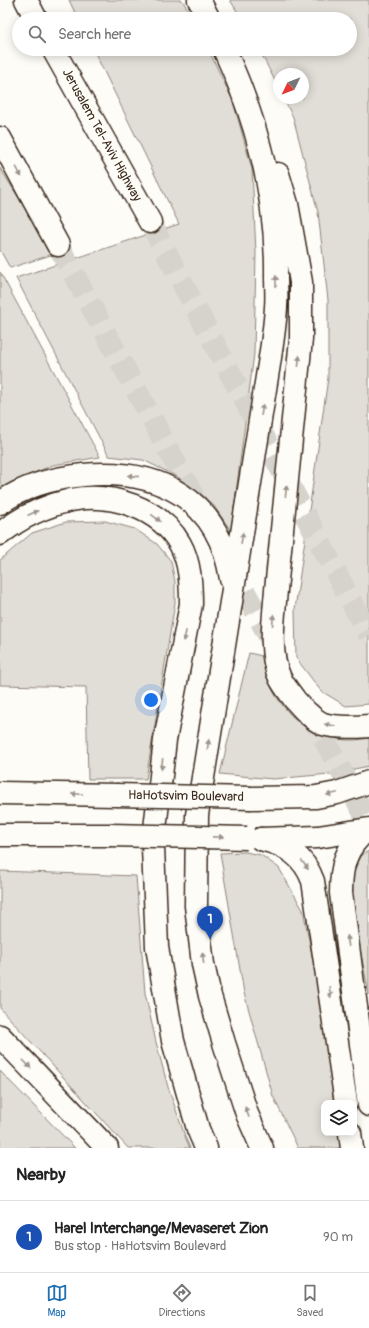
<!DOCTYPE html>
<meta charset="utf-8">
<style>
:root{--surface:#fff;--page:#f6f6f6;--text:#222;--muted:#767676;--line:#e0e0e0;--accent:#1f6fb2}
body{margin:0;font-family:Pangolin,sans-serif;background:var(--page);color:var(--text)}
.controls{position:absolute;right:12px;bottom:12px;display:grid;overflow:hidden;border-radius:8px;box-shadow:0 2px 10px #0003}
.controls button{width:36px;height:36px;display:grid;place-items:center;padding:0;border:0;border-bottom:1px solid var(--line);background:var(--surface);color:var(--text);font:20px sans-serif}
.compass{position:absolute;left:273px;top:68px;width:36px;height:36px;border-radius:50%;background:var(--surface);box-shadow:0 2px 10px #0003;rotate:227deg}
.you{position:absolute;left:151px;top:700px;width:14px;height:14px;margin:-10px;border:3px solid #fff;border-radius:50%;background:#1a73e8;box-shadow:0 0 0 6px #1a73e833}
.badge{display:grid;place-items:center;width:26px;height:26px;border-radius:50%;background:var(--accent);color:#fff;font-size:13px;font-weight:700}
.pin{position:absolute;translate:-50% -33px;filter:drop-shadow(0 1px 2px #0008)}
.pin::after{content:'';position:absolute;top:21px;width:14px;height:12px;background:inherit;clip-path:polygon(0 0,100% 0,50% 100%)}
.list{margin:0;padding:0;list-style:none}
h2{display:flex;justify-content:space-between;align-items:center;height:52px;margin:0;padding:0 16px;font-size:17px}
h2 small{font-size:13px;font-weight:400;color:var(--muted)}
.list li{display:grid;grid-template-columns:26px 1fr auto;gap:12px;align-items:center;box-sizing:border-box;height:72px;padding:0 16px;border-top:1px solid var(--line)}
.list b{display:block;font-size:15px;white-space:nowrap}
.list p{margin:0;font-size:13px;white-space:nowrap;color:var(--muted)}
.list em{font-size:13px;font-style:normal;color:var(--muted)}
.icon{flex:none;width:22px;height:22px;fill:none;stroke:currentColor;stroke-width:2;stroke-linecap:round;stroke-linejoin:round}
.map{position:relative;flex:none;width:369px;height:1148px;overflow:hidden}
.search{position:absolute;background:var(--surface);box-shadow:0 2px 10px #0003;left:12px;right:12px;top:12px;height:44px;display:flex;align-items:center;gap:10px;box-sizing:border-box;padding:0 14px;border-radius:22px;color:var(--muted);font-size:15px}
.sheet{height:124px;background:var(--surface)}
nav{display:flex;justify-content:space-around;align-items:center;box-sizing:border-box;height:56px;border-top:1px solid var(--line);background:var(--surface);font-size:11px;color:var(--muted)}
nav a{display:grid;justify-items:center;gap:2px}
nav .on{color:var(--accent)}
.map>svg:first-child{display:block}
</style>
<div class="map">
<svg width="369" height="1148" viewBox="0 0 369 1148">
<rect width="100%" height="100%" fill="#fdfcf7"/>
<filter id="ink" filterUnits="userSpaceOnUse"><feTurbulence type="fractalNoise" baseFrequency=".025" numOctaves="2"/><feDisplacementMap in="SourceGraphic" scale="8" xChannelSelector="R" yChannelSelector="G"/><feConvolveMatrix kernelMatrix="1 2 1 2 8 2 1 2 1" color-interpolation-filters="sRGB"/></filter>
<g filter="url(#ink)">
<!-- green -->
<path fill="#e1ded7" stroke="#8e847a" d="M69 0H182L194 19H78Z
M230 0H369V704L346 706 321 691 296 658 295 609 328 378V300L318 212 293 117 283 98H303V74H279V89L259 49H350V19H242Z
M93 49H208L233 101 252 169 256 253 254 354 231 531 214 506 196 489 176 476 143 460 109 456 16 278 179 224Z
M0 168 54 254 10 268 0 250Z
M0 272 100 457 53 465 24 477 0 490Z
M105 521 135 529 157 544 171 561 175 582V603L146 779H88L86 687 0 685V560L32 533 66 522Z
M249 653 262 656C265 668 270 689 278 699 298 730 333 746 369 738V766L330 774 273 779 220 774Z
M369 851V995L348 886 361 855Z
M245 852 261 855 279 868 303 910 315 970 335 1103H324V1133H340L343 1148H298L273 1096 244 993 220 853Z
M0 871 136 876 145 993 156 1042 168 1087 186 1139 190 1148H128L0 1008Z
M0 1071 75 1148H0Z"/>
<g fill="none" stroke-linecap="round" stroke-linejoin="round">
<!-- highway-tunnel -->
<path stroke="#d6d2cc" stroke-width="22" stroke-dasharray="22 11" stroke-linecap="butt" d="M150 222 369 635
M58 245 202 512
M229 563 277 651
M308 709 369 823"/>
<!-- secondary casing -->
<g stroke="#3b2a1e" stroke-width="25">
<path id="secondary" d="M0 793 116 795
M251 798 316 797 337 793 369 782
M0 835H109
M261 839 318 837 369 829"/>
</g>
<!-- highway casing -->
<g stroke="#3b2a1e" stroke-width="25">
<path id="highway" d="M26 0 36 19
M199 0 209 19
M53 49 150 222
M224 49C258 122 277 196 276 276 276 286 277 297 276 307 275 326 272 345 269 364L197 815 196 906 203 964 210 996 224 1043 247 1114 262 1148
M0 138 58 245
M278 174 287 204 301 282V339L276 590C274 616 268 653 280 678 284 686 290 693 295 700 303 709 312 719 323 724 336 728 356 727 369 726
M0 503C24 486 54 478 83 475 159 468 219 499 231 579
M0 534C21 517 45 506 71 500 111 492 160 508 180 544 190 562 191 584 191 604L165 740 153 847 157 947 173 1041 198 1129 206 1148
M367 830C345 848 341 866 341 893L369 1105
M261 839C286 845 304 856 313 881L346 1103
M0 1036 107 1148
M350 1133 352 1148"/>
</g>
<!-- secondary -->
<use href="#secondary" stroke="#fdfcf7" stroke-width="22"/>
<!-- highway -->
<use href="#highway" stroke="#fdfcf7" stroke-width="22"/>
<!-- secondary-bridge casing -->
<g stroke="#3b2a1e" stroke-width="25" stroke-linecap="butt">
<path id="secondary-bridge" d="M116 795 251 798
M109 835 247 838"/>
</g>
<!-- secondary-bridge -->
<use href="#secondary-bridge" stroke="#fdfcf7" stroke-width="22"/>
</g>
<!-- one-way arrows -->
<defs><path id="oneway-solid" d="M-6-.8H1V-3.2L6.5 0L1 3.2V.8H-6Z"/></defs>
<g fill="#9c938a">
<use href="#oneway-solid" transform="translate(19 172) rotate(62)"/>
<use href="#oneway-solid" transform="translate(276 281) rotate(-90)"/>
<use href="#oneway-solid" transform="translate(299 361) rotate(-84)"/>
<use href="#oneway-solid" transform="translate(262 410) rotate(-81)"/>
<use href="#oneway-solid" transform="translate(133 476) rotate(-174)"/>
<use href="#oneway-solid" transform="translate(286 491) rotate(-84)"/>
<use href="#oneway-solid" transform="translate(33 513) rotate(-24)"/>
<use href="#oneway-solid" transform="translate(156 518) rotate(37)"/>
<use href="#oneway-solid" transform="translate(242 538) rotate(-81)"/>
<use href="#oneway-solid" transform="translate(273 620) rotate(-85)"/>
<use href="#oneway-solid" transform="translate(185 636) rotate(101)"/>
<use href="#oneway-solid" transform="translate(330 725) rotate(-171)"/>
<use href="#oneway-solid" transform="translate(208 745) rotate(-81)"/>
<use href="#oneway-solid" transform="translate(162 764) rotate(97)"/>
<use href="#oneway-solid" transform="translate(77 794) rotate(-179)"/>
<use href="#oneway-solid" transform="translate(332 794) rotate(168)"/>
<use href="#oneway-solid" transform="translate(218 837) rotate(1)"/>
<use href="#oneway-solid" transform="translate(305 865) rotate(53)"/>
<use href="#oneway-solid" transform="translate(348 941) rotate(-97)"/>
<use href="#oneway-solid" transform="translate(203 958) rotate(-97)"/>
<use href="#oneway-solid" transform="translate(330 992) rotate(82)"/>
<use href="#oneway-solid" transform="translate(27 1064) rotate(46)"/>
<use href="#oneway-solid" transform="translate(247 1112) rotate(-110)"/>
</g>
</g>
<g text-anchor="middle" dominant-baseline="central" stroke-width="3" stroke-linejoin="round" paint-order="stroke">
<!-- street labels -->
<g font-size="13" fill="#3b2a1e" stroke="#fdfcf7">
<text transform="translate(102 135) rotate(61)">Jerusalem Tel-Aviv Highway</text>
<text transform="translate(186 796) rotate(1)">HaHotsvim Boulevard</text>
</g>
</g>
</svg>
<div class="controls">
<button><svg class="icon" aria-label="layers" viewBox="0 0 24 24"><path d="M12 4l9 5-9 5-9-5zM3 14l9 5 9-5"/></svg></button>
</div>
<svg class="compass" viewBox="-18 -18 36 36"><path d="M0-13l5 13h-10z" fill="#e53935"/><path d="M0 13l5-13h-10z" fill="#767676"/></svg>
<div class="you"></div>
<div class="pin badge" style="left:210px;top:939px;background:#1a4fb4">1</div>
<div class="search"><svg class="icon" aria-label="search" viewBox="0 0 24 24"><circle cx="10" cy="10" r="6"/><path d="M15 15l6 6"/></svg>Search here</div>
</div>
<section class="sheet">
<h2>Nearby<small></small></h2>
<ul class="list">
<li><span class="badge" style="background:#1a4fb4">1</span><div><b>Harel Interchange/Mevaseret Zion</b><p>Bus stop · HaHotsvim Boulevard</p></div><em>90 m</em></li>
</ul>
</section>
<nav>
<a class="on"><svg class="icon" aria-label="map" viewBox="0 0 24 24"><path d="M3 6l6-2 6 2 6-2v14l-6 2-6-2-6 2zM9 4v14M15 6v14"/></svg>Map</a>
<a><svg class="icon" aria-label="directions" viewBox="0 0 24 24"><path d="M12 3l9 9-9 9-9-9zM9 14v-3h6M13 9l2 2-2 2"/></svg>Directions</a>
<a><svg class="icon" aria-label="saved" viewBox="0 0 24 24"><path d="M7 4h10v16l-5-4-5 4z"/></svg>Saved</a>
</nav>
